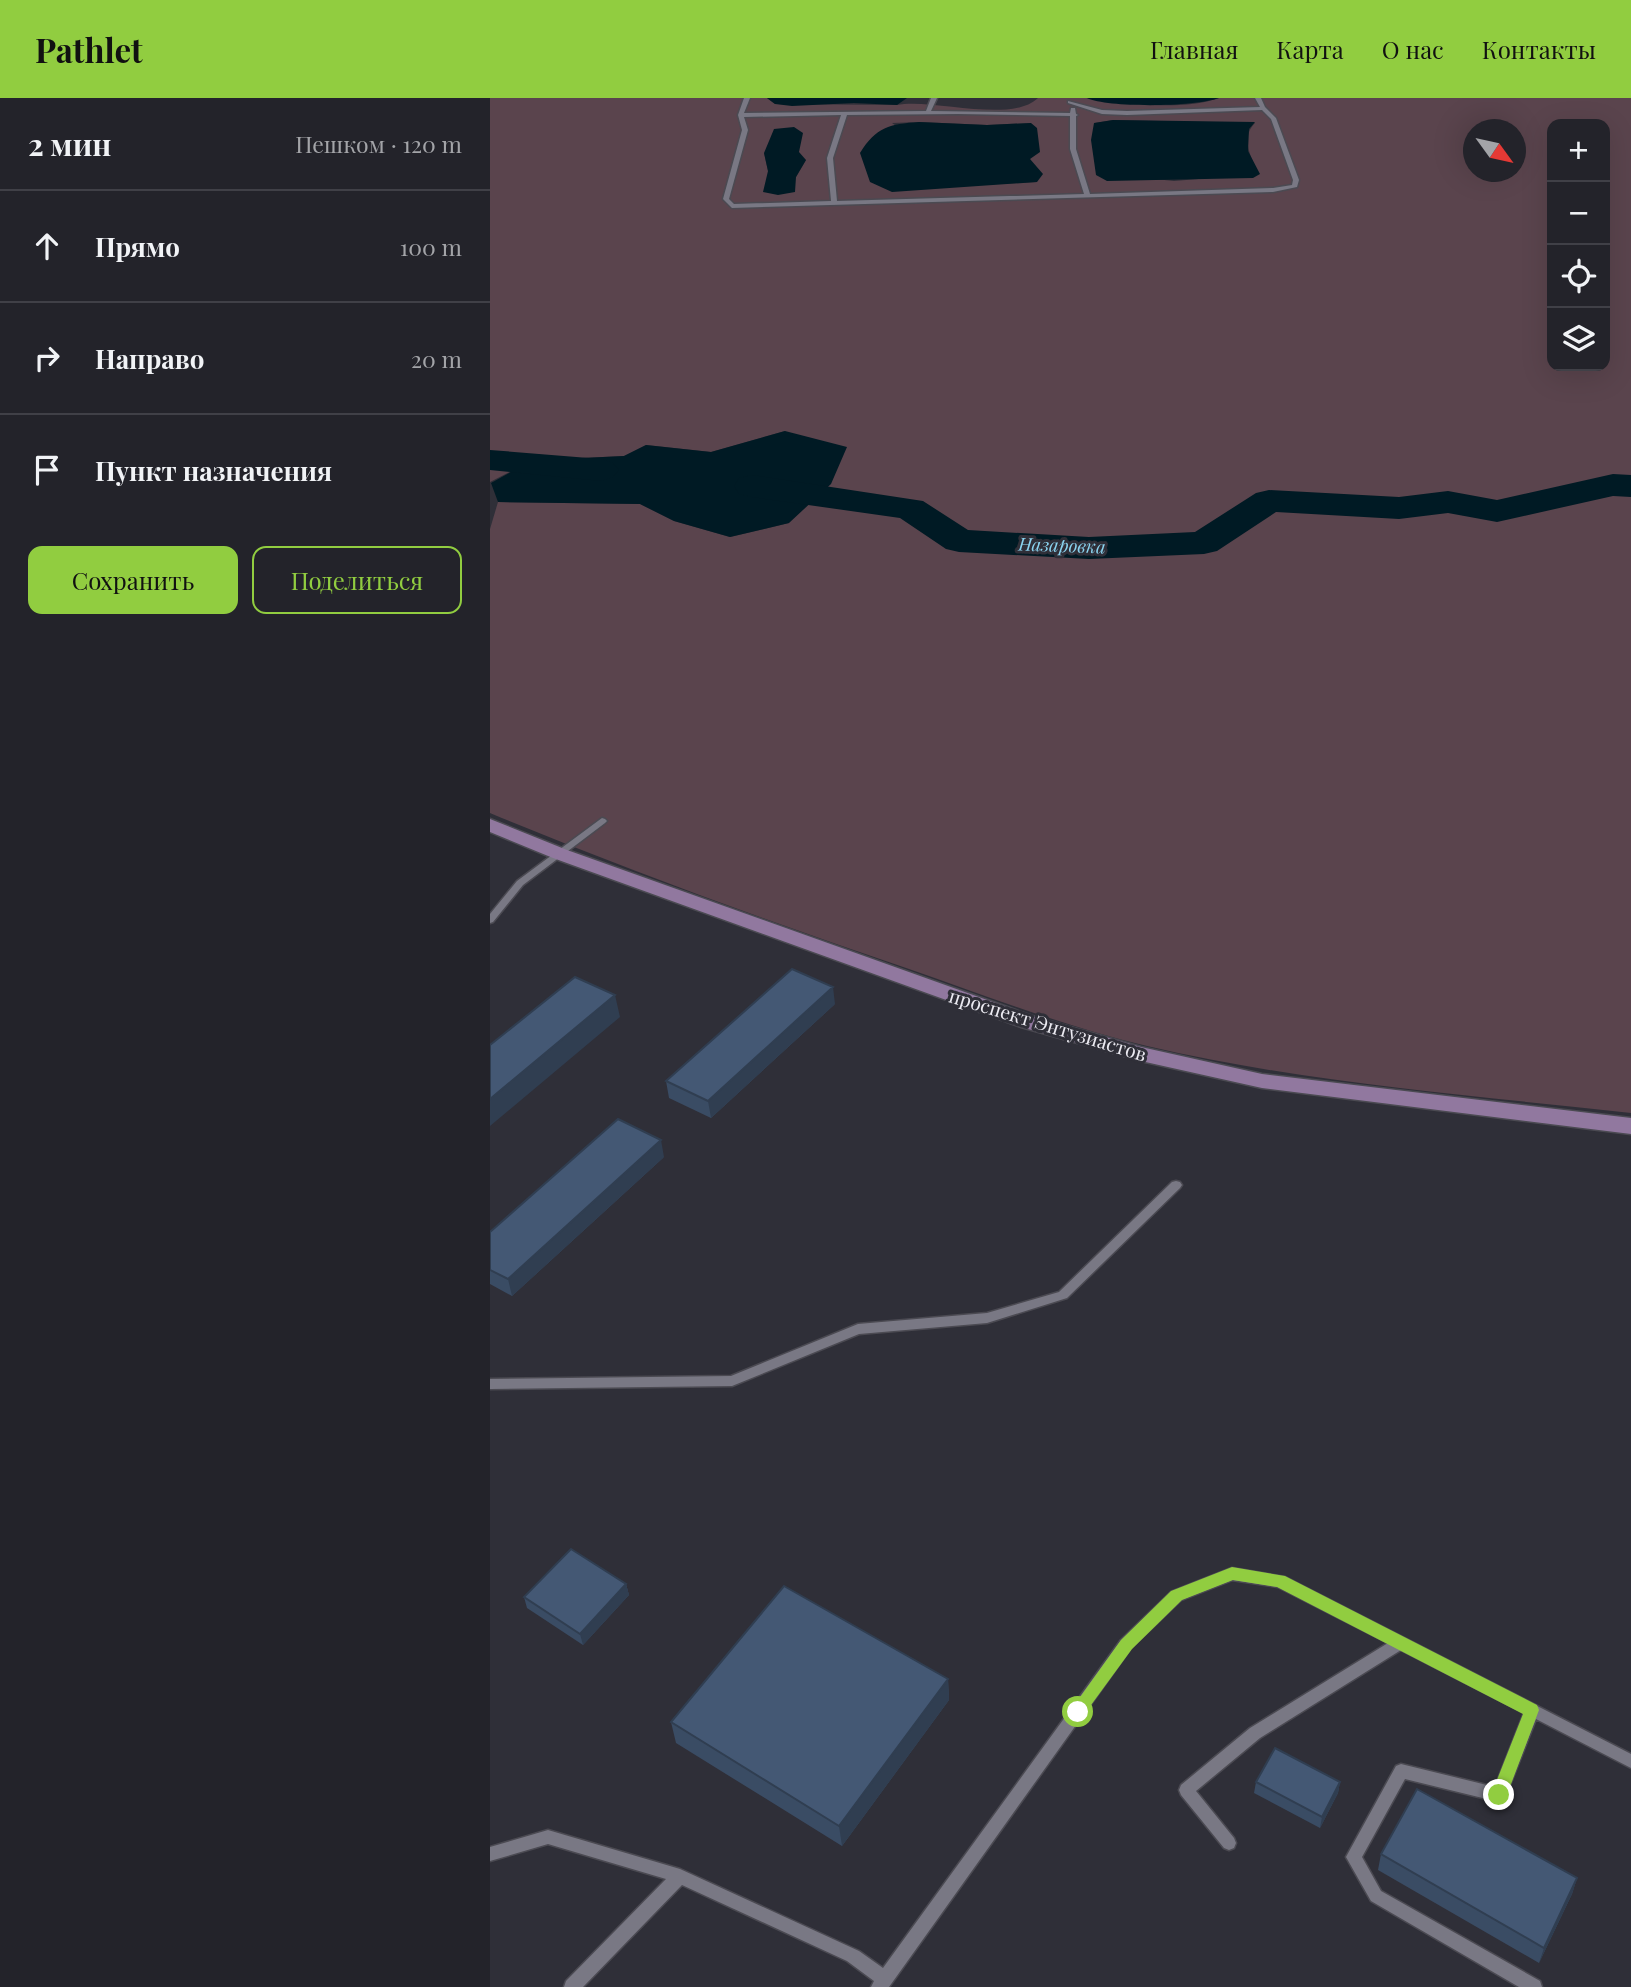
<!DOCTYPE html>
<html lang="ru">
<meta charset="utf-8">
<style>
:root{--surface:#23232a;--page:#2f2f36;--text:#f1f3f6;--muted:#a3a4a8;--line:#404047;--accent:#91cd40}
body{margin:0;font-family:"Playfair Display",serif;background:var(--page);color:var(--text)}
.controls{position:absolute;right:21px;top:21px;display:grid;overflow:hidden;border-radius:14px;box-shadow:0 7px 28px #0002}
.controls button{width:63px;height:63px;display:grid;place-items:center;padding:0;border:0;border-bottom:2px solid var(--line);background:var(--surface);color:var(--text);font:35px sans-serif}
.compass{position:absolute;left:973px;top:21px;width:63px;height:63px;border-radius:50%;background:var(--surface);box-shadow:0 7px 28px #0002;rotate:123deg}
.stop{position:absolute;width:21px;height:21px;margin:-16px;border:5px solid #91cd40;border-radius:50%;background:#fff}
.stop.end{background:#91cd40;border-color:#fff;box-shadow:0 2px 7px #0008}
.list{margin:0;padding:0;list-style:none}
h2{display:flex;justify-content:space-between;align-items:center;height:91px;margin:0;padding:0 28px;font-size:30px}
h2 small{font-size:23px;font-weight:400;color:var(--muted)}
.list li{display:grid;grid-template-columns:46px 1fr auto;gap:21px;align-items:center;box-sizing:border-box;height:112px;padding:0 28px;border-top:2px solid var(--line)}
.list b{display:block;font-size:26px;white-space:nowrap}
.list em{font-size:23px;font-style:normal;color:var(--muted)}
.actions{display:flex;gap:14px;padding:21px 28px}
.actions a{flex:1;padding:16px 0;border:2px solid var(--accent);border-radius:14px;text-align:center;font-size:24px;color:var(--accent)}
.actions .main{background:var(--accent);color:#111}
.icon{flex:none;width:38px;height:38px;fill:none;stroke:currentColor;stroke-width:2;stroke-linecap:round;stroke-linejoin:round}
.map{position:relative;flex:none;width:1141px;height:1889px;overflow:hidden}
header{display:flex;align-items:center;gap:42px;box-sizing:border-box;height:98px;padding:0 35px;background:var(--accent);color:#111}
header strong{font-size:33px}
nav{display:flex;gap:38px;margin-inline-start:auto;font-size:24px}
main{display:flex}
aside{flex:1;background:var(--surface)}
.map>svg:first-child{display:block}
</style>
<header>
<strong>Pathlet</strong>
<nav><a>Главная</a><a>Карта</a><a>О нас</a><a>Контакты</a></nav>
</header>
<main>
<aside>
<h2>2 мин<small>Пешком · 120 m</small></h2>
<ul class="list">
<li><svg class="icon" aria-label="ahead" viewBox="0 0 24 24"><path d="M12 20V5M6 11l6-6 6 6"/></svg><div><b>Прямо</b></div><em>100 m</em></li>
<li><svg class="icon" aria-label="right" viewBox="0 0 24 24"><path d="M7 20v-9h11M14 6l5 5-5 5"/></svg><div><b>Направо</b></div><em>20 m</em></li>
<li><svg class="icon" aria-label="arrive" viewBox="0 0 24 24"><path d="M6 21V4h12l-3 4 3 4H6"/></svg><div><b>Пункт назначения</b></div></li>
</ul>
<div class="actions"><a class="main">Сохранить</a><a>Поделиться</a></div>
</aside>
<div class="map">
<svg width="1141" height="1889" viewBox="0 0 1141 1889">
<rect width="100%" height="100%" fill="#2f2f38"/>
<!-- green -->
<path fill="#5a444d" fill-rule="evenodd" d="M0 0H277L285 6 407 7C442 0 521 26 548 0 563 0 581 0 596 0 632 6 694 13 729 0H1141V1015C979 997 816 985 657 948 576 929 497 898 419 871 278 823 137 772 0 715V431L8 404 150 406 184 423 240 439 299 425 295 333 221 354 156 347 134 358 71 361 35 366 0 384ZM623 22 765 25C750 40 761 60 769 76L684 83 655 80 605 25ZM429 24 497 27 541 25 540 61 547 84 486 87 402 25ZM1062 26H1115V268H1062ZM984 32H1026V74H984ZM274 55 316 62 306 79 278 73Z"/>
<!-- water -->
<path fill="#001a24" d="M277 0H417L407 7 364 5 302 8 285 6Z
M597 0H729C705 9 618 10 597 0Z
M623 22 765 24 759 31 758 53 770 76 763 80 617 83 606 77 601 42 604 25Z
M429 24 497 27 541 25 547 30 550 54 540 61 553 76 547 84 402 94 380 84 370 55C386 29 400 26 429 24Z
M304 29 313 35 309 54 316 62 306 79 305 94 288 97 273 94 278 73 274 55 284 31Z
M295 333 357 349 341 386 299 425 240 439 184 423 150 406 8 404 1 385 35 366 71 361 134 358 156 347 221 354Z"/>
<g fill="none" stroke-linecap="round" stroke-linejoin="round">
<!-- river -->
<path fill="#001a24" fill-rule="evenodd" d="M0 352 111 361 123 365 129 372 123 379 111 383 0 372Z
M1123 376 1141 377V399L1123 398 1007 424 958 415 909 421 786 414 727 453 714 456 599 461 469 454 456 451 410 420 262 399 249 396 244 388 249 380 262 377 433 403 478 432 599 439 705 434 766 395 779 392 909 399 958 393 1007 402Z"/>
<!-- lane casing -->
<g stroke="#4b4a52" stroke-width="3">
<path id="lane" d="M254 0H260L254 15 436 13 441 0H447L441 13 580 15 581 10H585L586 16 588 17 586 18V51L600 96 783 90 802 87 803 82 781 21 772 12 637 17 612 16 578 5V3L612 12 637 13 770 9 765 0H771L775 9 786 20 809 82 807 89 783 94 242 110 233 101 252 32 248 17ZM468 16 580 18V51L594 96 347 103 343 60 357 17ZM351 17 337 60 341 103 244 106 239 101 258 32 254 19Z
M112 720 115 721 117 723 115 725 33 787 3 824 0 825V816L27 783Z
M686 1083 690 1084 692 1087 690 1090 577 1200 497 1225 369 1236 242 1288 0 1291V1281L241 1278 368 1226 497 1215 569 1194 682 1084Z
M742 1470 795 1479 1141 1656V1670L1046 1621 1014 1702 1009 1704 915 1681 872 1759 891 1793 1050 1883 1052 1889H1029L881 1803 856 1759 906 1668 911 1666 1005 1689 1034 1615 911 1552 770 1640 706 1693 744 1740 746 1745 744 1750 739 1752 734 1750 691 1697 689 1692 691 1687 760 1630 898 1545 788 1489 742 1482 691 1502 641 1550 399 1889H381L384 1883 357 1863 192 1787 93 1889H74L76 1883 176 1781 58 1746 0 1763V1749L58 1732 190 1771 369 1853 393 1870 631 1542 681 1494Z"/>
</g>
<!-- secondary casing -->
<g stroke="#4b4a52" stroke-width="3">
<path id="secondary" d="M0 721 77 752 545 919 651 949 772 976 1141 1020V1036L772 990 651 963 531 929 63 760 0 734Z"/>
</g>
<!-- lane -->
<use href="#lane" fill="#797884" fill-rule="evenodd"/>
<!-- secondary -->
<use href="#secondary" fill="#91789f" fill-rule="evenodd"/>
</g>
<!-- wall -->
<path fill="#3a4c64" d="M345 906 221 1020 179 1000 176 983Z
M174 1059 22 1198 0 1186V1134Z
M136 1486 139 1497 93 1547 37 1510 34 1499Z
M458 1581 459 1602 352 1748 186 1645 181 1624Z
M766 1684H850L848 1695 830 1730 764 1695Z
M891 1756 1087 1780 1082 1796 1049 1865 888 1772Z"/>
<!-- shaded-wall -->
<path fill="#303e51" d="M343 889 345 906 221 1020 218 1003Z
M125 897 130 919 0 1028V1001Z
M171 1042 174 1059 22 1198 18 1181Z
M136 1486 139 1497 93 1547 90 1536Z
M458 1581 459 1602 352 1748 349 1728Z
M850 1684 848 1695 830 1730 832 1719Z
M1087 1780 1082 1796 1049 1865 1054 1850Z"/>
<!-- building -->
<path fill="#445874" stroke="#303e51" stroke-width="2" d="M302 871 343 889 218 1003 176 983Z
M85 879 125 897 0 1001V947Z
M128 1021 171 1042 18 1181 0 1172V1134Z
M81 1451 136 1486 90 1536 34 1499Z
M294 1488 458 1581 349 1728 181 1624Z
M785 1650 850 1684 832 1719 766 1684Z
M927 1691 1087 1780 1054 1850 891 1756Z"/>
<!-- route -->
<path fill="#91cd40" d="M742 1469 795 1478 1047 1607 1049 1612 1015 1702 1009 1704 1003 1702 1001 1697 1033 1616 787 1489 743 1482 692 1502 642 1551 593 1618H583L580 1614 583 1609 631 1542 681 1493Z"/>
<g text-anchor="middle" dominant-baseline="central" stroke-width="6" stroke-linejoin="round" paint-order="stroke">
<!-- far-water labels -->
<g font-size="18" font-style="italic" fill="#8bd4f0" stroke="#2f2f38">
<text transform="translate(572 447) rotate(2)">Назаровка</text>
</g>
<!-- street labels -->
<g font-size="19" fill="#ecebf2" stroke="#2f2f38">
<text transform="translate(558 926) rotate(17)">проспект Энтузиастов</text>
</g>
</g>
</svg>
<div class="controls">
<button>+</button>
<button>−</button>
<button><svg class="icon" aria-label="locate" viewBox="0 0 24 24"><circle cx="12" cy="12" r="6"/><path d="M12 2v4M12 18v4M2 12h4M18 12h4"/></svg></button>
<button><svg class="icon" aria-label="layers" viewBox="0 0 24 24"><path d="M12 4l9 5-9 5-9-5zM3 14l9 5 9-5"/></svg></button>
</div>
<svg class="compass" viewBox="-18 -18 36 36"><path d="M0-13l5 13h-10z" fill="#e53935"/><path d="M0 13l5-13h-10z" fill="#a3a4a8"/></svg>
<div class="stop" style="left:588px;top:1614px"></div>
<div class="stop end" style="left:1009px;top:1697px"></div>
</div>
</main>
